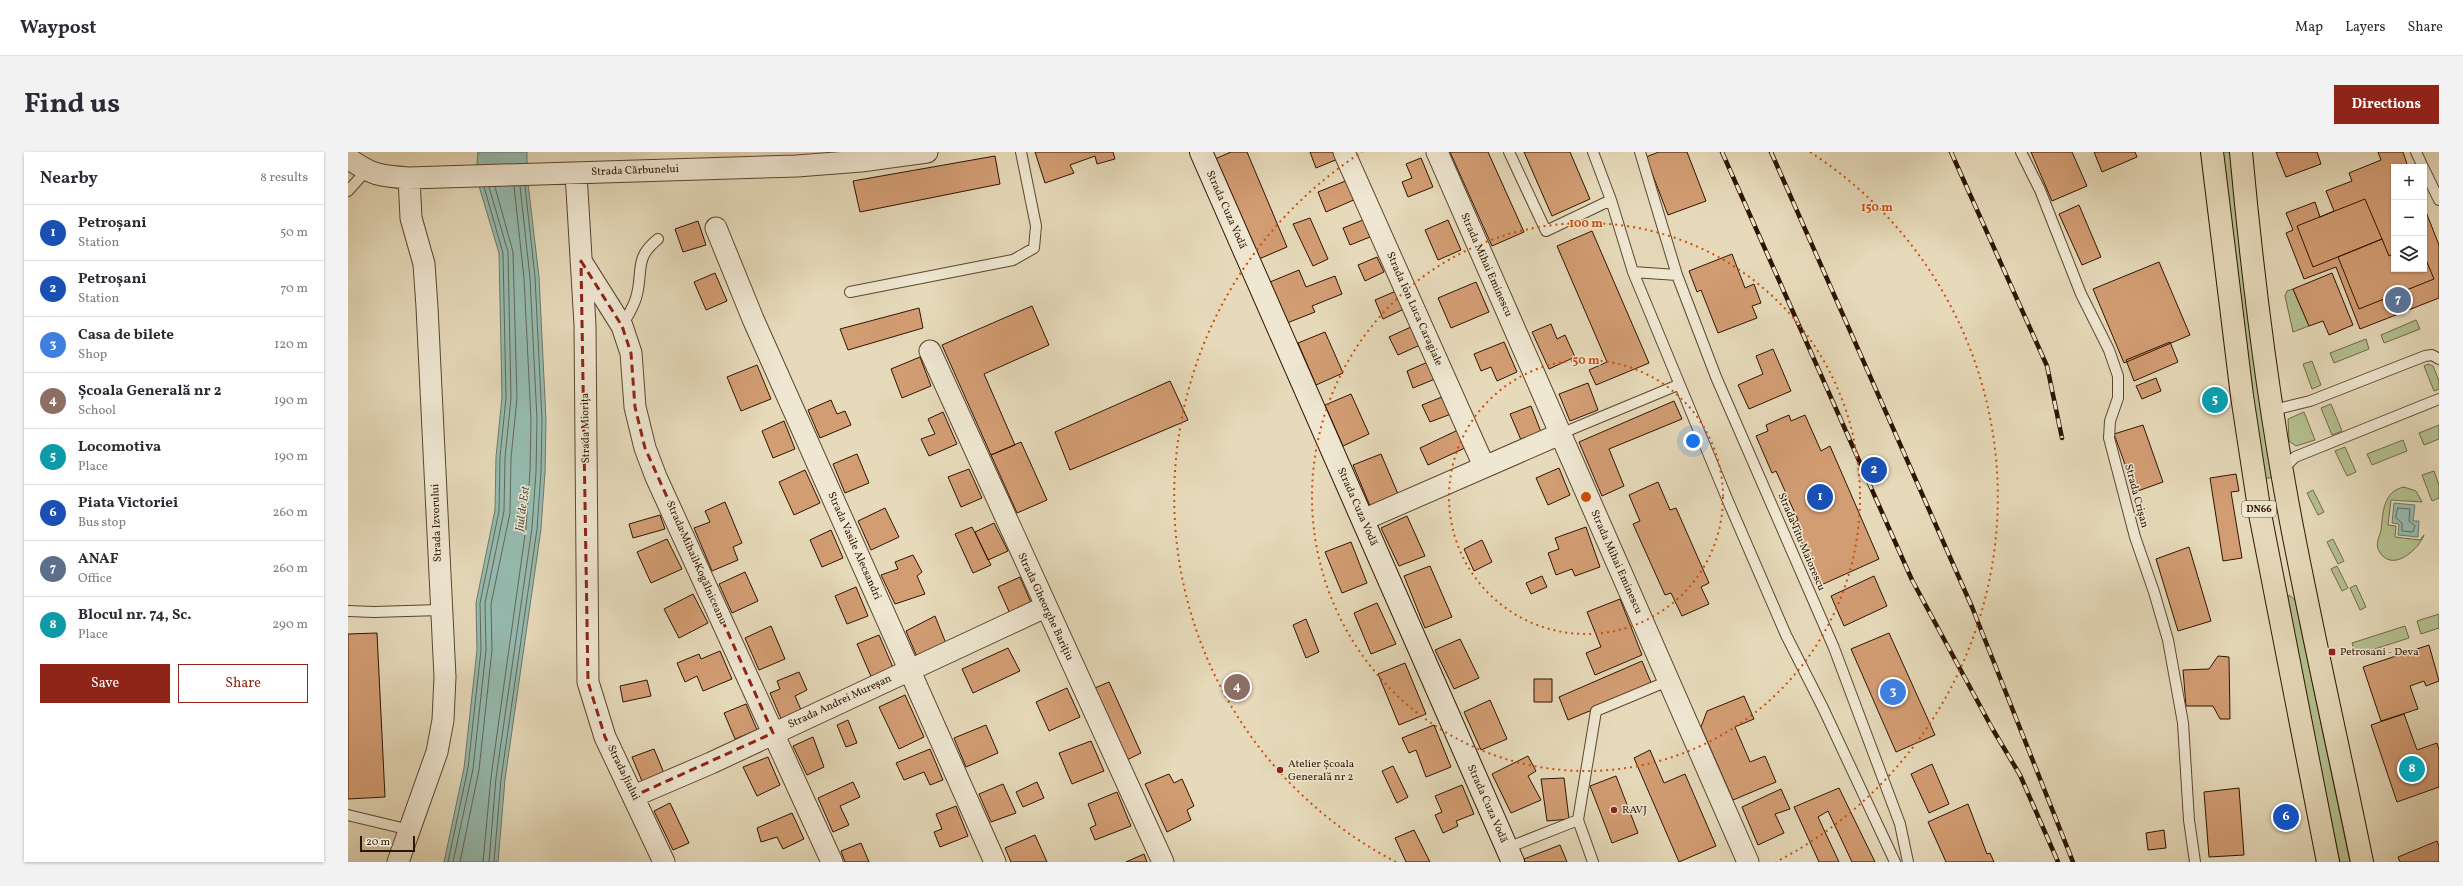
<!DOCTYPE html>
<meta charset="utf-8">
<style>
:root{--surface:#fff;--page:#f2f2f3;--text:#2b2b33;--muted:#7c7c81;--line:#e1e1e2;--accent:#8f2418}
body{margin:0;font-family:Vollkorn,serif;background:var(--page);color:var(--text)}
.controls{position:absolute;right:12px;top:12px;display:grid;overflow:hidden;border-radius:0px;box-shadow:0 1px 3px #0004}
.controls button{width:36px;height:36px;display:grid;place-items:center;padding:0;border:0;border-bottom:1px solid var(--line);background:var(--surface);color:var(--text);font:20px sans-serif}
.scale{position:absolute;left:12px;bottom:10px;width:55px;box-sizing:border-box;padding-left:4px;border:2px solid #2e1500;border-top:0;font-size:11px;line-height:14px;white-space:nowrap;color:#2e1500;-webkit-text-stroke:3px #efe7d2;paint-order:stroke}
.you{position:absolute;left:1345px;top:289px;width:14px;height:14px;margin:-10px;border:3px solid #fff;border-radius:50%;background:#1a73e8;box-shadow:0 0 0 6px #1a73e833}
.badge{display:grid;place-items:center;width:26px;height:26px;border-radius:50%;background:var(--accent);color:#fff;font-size:13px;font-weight:700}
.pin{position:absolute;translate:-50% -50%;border:2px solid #fff;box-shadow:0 1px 4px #0006}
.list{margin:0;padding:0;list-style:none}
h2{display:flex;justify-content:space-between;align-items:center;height:52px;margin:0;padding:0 16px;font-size:17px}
h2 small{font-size:13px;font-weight:400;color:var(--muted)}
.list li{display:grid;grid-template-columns:26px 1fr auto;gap:12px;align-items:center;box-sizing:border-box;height:56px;padding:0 16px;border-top:1px solid var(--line)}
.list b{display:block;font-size:15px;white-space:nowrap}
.list p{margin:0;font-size:13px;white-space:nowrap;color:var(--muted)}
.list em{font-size:13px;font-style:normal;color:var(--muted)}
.actions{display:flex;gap:8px;padding:12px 16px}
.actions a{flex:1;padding:9px 0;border:1px solid var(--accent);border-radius:0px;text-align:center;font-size:14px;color:var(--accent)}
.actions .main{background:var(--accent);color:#fff}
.icon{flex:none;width:22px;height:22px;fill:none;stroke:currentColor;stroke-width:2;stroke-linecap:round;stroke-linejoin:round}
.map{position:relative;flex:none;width:2091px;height:710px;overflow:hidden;border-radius:0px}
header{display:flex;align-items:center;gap:24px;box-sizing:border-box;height:56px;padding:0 20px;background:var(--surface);border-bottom:1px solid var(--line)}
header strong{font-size:19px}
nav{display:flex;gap:22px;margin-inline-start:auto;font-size:14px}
.intro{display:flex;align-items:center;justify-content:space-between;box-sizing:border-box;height:96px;padding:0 24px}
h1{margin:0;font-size:28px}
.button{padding:10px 18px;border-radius:0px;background:var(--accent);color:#fff;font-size:14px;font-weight:700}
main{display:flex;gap:24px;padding:0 24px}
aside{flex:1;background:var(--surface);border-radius:0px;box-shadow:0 1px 3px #0004}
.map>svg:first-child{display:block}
</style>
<header>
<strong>Waypost</strong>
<nav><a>Map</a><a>Layers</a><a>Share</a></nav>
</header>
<div class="intro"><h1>Find us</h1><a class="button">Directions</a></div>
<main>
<aside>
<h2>Nearby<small>8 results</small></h2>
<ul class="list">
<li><span class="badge" style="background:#1a4fb4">1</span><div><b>Petroșani</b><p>Station</p></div><em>50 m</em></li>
<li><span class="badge" style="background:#1a4fb4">2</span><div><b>Petroşani</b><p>Station</p></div><em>70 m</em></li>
<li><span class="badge" style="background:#3f7fe0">3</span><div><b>Casa de bilete</b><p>Shop</p></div><em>120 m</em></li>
<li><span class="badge" style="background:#8d6e63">4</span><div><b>Școala Generală nr 2</b><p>School</p></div><em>190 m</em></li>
<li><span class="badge" style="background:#0f9aa8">5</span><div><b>Locomotiva</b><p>Place</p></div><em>190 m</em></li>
<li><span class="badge" style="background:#1a4fb4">6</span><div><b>Piata Victoriei</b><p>Bus stop</p></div><em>260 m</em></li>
<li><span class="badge" style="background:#5c6f8a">7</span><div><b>ANAF</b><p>Office</p></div><em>260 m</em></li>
<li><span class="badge" style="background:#0f9aa8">8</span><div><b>Blocul nr. 74, Sc.</b><p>Place</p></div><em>290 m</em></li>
</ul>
<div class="actions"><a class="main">Save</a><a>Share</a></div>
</aside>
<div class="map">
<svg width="2091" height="710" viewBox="0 0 2091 710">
<rect width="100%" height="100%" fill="#e6daba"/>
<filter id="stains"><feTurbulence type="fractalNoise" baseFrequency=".005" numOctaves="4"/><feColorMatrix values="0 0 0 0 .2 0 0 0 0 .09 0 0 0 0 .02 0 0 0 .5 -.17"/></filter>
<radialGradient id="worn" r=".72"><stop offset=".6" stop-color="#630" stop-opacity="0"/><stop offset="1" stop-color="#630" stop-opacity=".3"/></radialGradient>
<!-- green -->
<path fill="#b4c090" stroke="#716a48" d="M1873 0H1882L1890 74 1925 325 1916 327 1900 229Z
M1945 137 1961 174 1945 180 1937 144 1939 139Z
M2068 168 2072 177 2036 191 2033 183Z
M2018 187 2021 197 1986 211 1982 201Z
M1964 209 1973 233 1964 237 1955 212Z
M2080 212 2085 214 2091 229V237L2086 239 2076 214Z
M1983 252 1994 279 1984 283 1973 256Z
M1956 260 1967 288 1948 294 1941 289 1940 267Z
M2091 273V287L2076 293 2071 281Z
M2055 288 2059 299 2024 313 2019 302Z
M1997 295 2008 320 1999 324 1987 299Z
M2086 319 2091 333V346L2084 349 2074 323Z
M2056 335 2068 339 2074 350 2043 348 2040 373 2048 374 2047 385 2072 388 2076 383C2071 397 2044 422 2031 399 2027 392 2031 386 2033 378 2035 361 2035 339 2056 335Z
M1965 338 1976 360 1970 363 1959 341Z
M1985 387 1996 409 1990 412 1979 390Z
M1989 414 2000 436 1994 439 1983 417Z
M2008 433 2018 455 2012 458 2002 436Z
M1941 443 1947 448 2002 710H1992L1938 450Z
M2091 462V476L2073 482 2069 469Z
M2057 474 2061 486 2008 503 2004 491Z"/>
<!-- water -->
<path fill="#96bbb0" stroke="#6c796a" d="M130 0H179V23L191 125 198 268 197 320 193 377 157 627 150 710H96L116 616 129 498 128 451 147 358 148 305 154 245 151 101 128 24Z
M2046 351 2067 353 2065 369H2071L2070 385 2050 383 2051 372 2044 371Z"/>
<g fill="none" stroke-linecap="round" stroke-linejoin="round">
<!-- shore -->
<path stroke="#626858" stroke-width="1" d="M2050 356 2062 357 2061 369 2067 374 2065 380 2054 379V371L2048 366Z
M100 710 120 616 133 498 132 451 151 359 152 305 158 246 155 101 136 35
M105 710 125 617 138 498 137 451 156 359 157 306 163 246 160 100 141 35
M112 710 131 618 144 498 143 452 162 361 163 306 169 246 165 100 147 35
M135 710 143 625 178 376 182 319 183 268 176 126 166 34
M141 710 148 626 184 376 188 320 189 268 182 126 172 34
M146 710 153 627 189 377 193 320 194 268 187 125 177 34"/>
</g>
<!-- building -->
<path fill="#d39d74" stroke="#2e1500" d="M687 0H765L767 7 749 12 747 4 722 13 726 21 697 31Z
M883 0H899L939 95 911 107 867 7Z
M962 0H987L990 7 968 16Z
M1102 0H1140L1176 80 1144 94Z
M1176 0H1222L1242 47 1204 64Z
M1311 0H1339L1358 49 1320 63 1298 5Z
M1683 0H1724L1739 34 1704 49Z
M1746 0H1787L1789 5 1754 20Z
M1928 0H1969L1973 12 1938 25Z
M2030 0H2055L2060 15H2046V117H2076V55L2091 93V146L2012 177 1988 115 1956 127 1938 81 1945 78 1938 61 1967 50 1972 65 1986 59 1978 39 2004 29 2001 21 2033 8Z
M647 4 652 32 512 60 505 29Z
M1073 6 1085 35 1060 45 1054 30 1064 26 1058 12Z
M1000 28 1008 47 978 60 970 40Z
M2017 47 2034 87 1965 115 1949 74Z
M1731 53 1753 105 1734 113 1711 62Z
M962 66 980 107 965 114 945 72Z
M1015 68 1022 85 1002 93 995 76Z
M1100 68 1113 98 1090 108 1077 78Z
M350 69 358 93 335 100 327 77Z
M1244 79 1301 211 1248 233 1241 218 1259 210 1209 94Z
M2034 87 2041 104 2046 102V117H2076V103L2086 127 2011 157 1990 105Z
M1384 102 1397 136 1406 132 1413 151 1404 154 1409 166 1370 181 1353 138 1349 140 1341 119Z
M1029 105 1036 120 1017 129 1010 113Z
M1811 110 1842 183 1776 211 1745 137Z
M951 118 958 135 987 124 994 142 964 154 967 160 939 171 922 130Z
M367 121 379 149 358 158 346 130Z
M1984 121 2005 173 1981 183 1975 169 1961 174 1945 137Z
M1128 130 1141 160 1103 176 1090 146Z
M1048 139 1056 157 1035 167 1027 148Z
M684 154 701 193 636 222 667 293 643 303 594 193Z
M571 156 575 176 500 198 492 177Z
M1203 172 1209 187 1217 183 1227 205 1201 217 1184 180Z
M1063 175 1072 193 1050 203 1041 185Z
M977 180 995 221 968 233 950 191Z
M1156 190 1169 220 1149 229 1143 215 1133 219 1126 202Z
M1822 190 1830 210 1786 229 1778 208Z
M1425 197 1443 239 1401 257 1390 233 1415 222 1408 204Z
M572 205 583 234 554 246 543 217Z
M1080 210 1087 227 1065 236 1059 219Z
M409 213 423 247 393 259 379 225Z
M1808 226 1813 239 1794 247 1788 234Z
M822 229 840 268 722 318 707 280Z
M1240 231 1250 258 1222 269 1211 242Z
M1003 242 1021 282 995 294 977 253Z
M1094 245 1103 262 1082 270 1074 253Z
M483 248 489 262 497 259 503 273 472 286 460 258Z
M1326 249 1334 267 1261 297 1276 334 1254 344 1231 290Z
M1183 254 1193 280 1173 288 1162 262Z
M595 260 609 292 581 304 573 287 587 282 580 267Z
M1441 263 1443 269 1457 263 1473 299 1482 294 1531 407 1473 433 1445 371 1450 368 1428 319 1424 321 1408 284 1420 279 1418 273Z
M436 269 447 297 425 306 414 279Z
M1795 273 1815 330 1787 340 1766 282Z
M1110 278 1119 295 1080 313 1072 296Z
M673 290 699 348 669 361 643 303Z
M509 302 521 331 497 341 485 312Z
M1033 302 1050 342 1022 354 1005 313Z
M1211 316 1222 343 1200 353 1188 326Z
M621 317 634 346 613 355 600 325Z
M457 318 472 351 446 363 431 330Z
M1888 322 1891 339 1883 340 1894 406 1875 409 1862 326Z
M1310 330 1322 358 1328 356 1361 431 1353 435 1361 452 1334 464 1323 441 1317 443 1285 372 1292 369 1281 343Z
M377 350 394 391 385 395 390 408 364 419 346 376 362 370 357 359Z
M537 356 551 385 523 398 510 369Z
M312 363 317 377 285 386 281 372Z
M1059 364 1077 404 1051 414 1033 376Z
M646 371 660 399 640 408 627 380Z
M624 375 643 413 625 421 607 382Z
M1238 375 1252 415 1227 424 1224 417 1208 423 1200 401 1211 397 1207 386Z
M483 378 495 406 474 415 462 388Z
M319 387 334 417 303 431 289 400Z
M1134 388 1144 410 1126 419 1116 397Z
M1003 390 1019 431 994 441 977 400Z
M1841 395 1863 469 1830 479 1808 407Z
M565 403 574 420 569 424 577 442 547 452 533 423 550 417 547 410Z
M1082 414 1104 465 1077 476 1056 424Z
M397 420 410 449 384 461 371 432Z
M1194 424 1199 435 1183 442 1178 431Z
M1526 424 1539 454 1496 474 1483 444Z
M672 425 685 455 663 464 650 435Z
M508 435 520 464 499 472 487 444Z
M345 442 360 471 331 486 316 457Z
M1272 447 1294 503 1247 523 1238 501 1253 495 1239 460Z
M1029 451 1048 492 1023 502 1006 461Z
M587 464 599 494 569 505 558 479Z
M958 467 971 500 958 506 945 473Z
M423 474 437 507 411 518 397 486Z
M29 481 37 645 0 647V482Z
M1541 481 1587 583 1548 600 1503 497Z
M531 483 547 520 525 529 509 492Z
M1112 487 1131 526 1106 537 1087 498Z
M2081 493 2091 529 2078 534 2076 529 2062 534 2070 557 2033 569 2015 515Z
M660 496 672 519 625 541 614 517Z
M372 499 384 527 355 539 349 524 337 530 329 511 351 502 353 507Z
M1870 504 1881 505 1882 567H1872L1865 554H1838L1835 518 1861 517Z
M1294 509 1304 533 1220 568 1211 545Z
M1057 511 1078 562 1051 573 1030 522Z
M451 520 459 538 447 544 454 560 434 569 422 541 432 537 429 529Z
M1186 527H1204V550H1186Z
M299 528 303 544 275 550 272 534Z
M761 530 793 601 779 608 747 536Z
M719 536 732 565 701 579 688 550Z
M557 543 576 585 551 597 531 555Z
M1396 544 1406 567 1387 575 1402 610 1417 604 1428 630 1385 648 1353 575 1359 559Z
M1142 548 1159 587 1133 598 1116 560Z
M398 552 409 578 387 587 376 561Z
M2056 562 2069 598 2089 591 2091 598V635L2049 650 2023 573Z
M500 568 509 591 498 595 489 573Z
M638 573 650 601 618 615 606 586Z
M1086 573 1103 615 1078 625 1068 598 1061 601 1054 586Z
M465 585 476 615 459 623 445 594Z
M743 589 756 619 724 632 711 601Z
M306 597 318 626 296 634 284 605Z
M582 597 595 628 582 633 576 620 556 628 548 611Z
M1302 598 1316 631 1337 622 1368 694 1331 710 1286 606Z
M1180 604 1188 619 1180 624 1193 648 1163 661 1144 622Z
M420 605 432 633 409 644 395 615Z
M1584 612 1601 652 1581 661 1563 622Z
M1045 614 1060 645 1049 651 1034 619Z
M821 622 826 631 834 627 846 654 839 658 843 668 819 680 797 632Z
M1268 624 1290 681 1264 691 1242 634Z
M1216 626 1221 667 1199 669 1193 627Z
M505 630 512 645 492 654 501 673 485 680 470 646Z
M689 630 696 646 675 655 668 640Z
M655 632 668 661 643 670 631 642Z
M1114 633 1126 662 1108 669 1110 674 1095 681 1087 663 1094 660 1087 644Z
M1491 636 1527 710H1504L1480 659 1470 665 1491 710H1471L1446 655Z
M1891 636 1896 703 1861 705 1856 640Z
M1433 637 1442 657 1427 662 1436 681 1410 693 1394 655Z
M769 640 783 674 747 688 742 676 748 673 740 652Z
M322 651 341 691 325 698 306 659Z
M1620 652 1639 702 1642 701 1646 710H1598L1580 670Z
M608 654 620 684 592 695 586 680 594 677 588 662Z
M444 661 456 687 435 697 429 685 413 690 409 676Z
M1066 678 1082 710H1058L1047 686Z
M1816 678 1818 696 1800 698 1798 681Z
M687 683 699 710H663L657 696Z
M2089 689 2091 694V710H2052L2050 705Z
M513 691 521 710H497L493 699Z
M1212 693 1219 710H1177L1176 707Z
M796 702 799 710H778Z"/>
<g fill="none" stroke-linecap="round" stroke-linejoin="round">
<!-- lane casing -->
<g stroke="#5c462e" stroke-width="12">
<path id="lane" d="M1161 0 1198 79 1263 48
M1245 0 1263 48 1285 120 1380 349 1438 483 1475 556 1547 710
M1292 0 1329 123
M1673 0 1692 38 1733 142 1761 198 1770 224V246L1762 269 1761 286 1787 385 1806 440 1820 488 1835 571 1841 668 1847 710
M2068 0 2075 15
M2076 17 2091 48
M0 39 18 19
M1285 120 1329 123 1368 225 1486 496 1552 672 1560 710
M502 140 665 108 686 96 688 74 673 0
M274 174C279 165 285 156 288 146 296 119 285 107 310 87
M1925 258 1962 249 2077 204 2084 203 2091 207
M1212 282 1330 233
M1935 317 1947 305 2091 247
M0 459 26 460 92 458
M0 663 62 678
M1230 668 1248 559 1320 529
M1159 696 1230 668 1245 710"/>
</g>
<!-- street casing -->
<g stroke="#5c462e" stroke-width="23">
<path id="street" d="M996 0 1136 314
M1089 0 1400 710
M0 6C23 23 32 24 61 26L449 14 513 9 579 0
M228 21 237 173 240 530 257 585 316 710
M368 76 405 167 647 710
M233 109 274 174 283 201 287 255 297 296 308 325 484 710
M582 199 815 710
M1015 368 1212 282
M286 644 363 611 697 455
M50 710 89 600 95 568 97 525 79 155 76 112 63 66 61 26"/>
</g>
<!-- secondary casing -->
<g stroke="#2e1500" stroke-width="24">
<path id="secondary" d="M853 0 1165 710"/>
</g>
<!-- primary casing -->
<g stroke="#2e1500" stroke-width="24">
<path id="primary" d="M1864 0 1894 244 1912 362 1980 710
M1893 0C1904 120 1919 241 1941 359 1963 476 1990 593 2014 710"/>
</g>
<!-- lane -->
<use href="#lane" stroke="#efe7d2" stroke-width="10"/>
<!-- street -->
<use href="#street" stroke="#efe7d2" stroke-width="21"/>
<!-- secondary -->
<use href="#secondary" stroke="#efe7d2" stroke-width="22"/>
<!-- primary -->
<use href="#primary" stroke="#e6daba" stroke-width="22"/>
<!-- rail casing -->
<g stroke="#2e1500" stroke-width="4.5">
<path id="rail" d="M1374 0 1564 428 1644 576 1672 623 1710 710
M1423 0 1624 455 1725 710
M1603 0 1699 214 1714 286"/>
</g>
<!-- rail -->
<use href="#rail" stroke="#efe7d2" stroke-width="3" stroke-dasharray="9" stroke-linecap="butt"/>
</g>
<!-- marked area -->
<path fill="none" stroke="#8f2418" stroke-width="3" stroke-dasharray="8 5" stroke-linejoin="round" d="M233 109 274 174 283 201 287 255 297 296 425 581 286 644 257 585 240 530Z"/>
<!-- distance rings -->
<g fill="none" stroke="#cc4f0a" stroke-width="2" stroke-dasharray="2 4">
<circle cx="1238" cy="345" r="137"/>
<circle cx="1238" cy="345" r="274"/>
<path d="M1048 710A411 411 0 0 1 1014 0M1462 0A411 411 0 0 1 1428 710"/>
</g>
<!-- markers -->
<g fill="#8f2418" stroke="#efe7d2" stroke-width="1.5">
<rect x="1980" y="496" width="8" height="8" rx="2"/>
<circle cx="932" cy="618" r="4"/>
<circle cx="1266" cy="658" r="4"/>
</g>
<g text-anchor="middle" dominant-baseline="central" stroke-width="3" stroke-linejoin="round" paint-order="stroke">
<!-- shield labels -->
<rect fill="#efe7d2" stroke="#68543f" stroke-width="1" x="1894" y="349" width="34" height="16" rx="3"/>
<g font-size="10" font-weight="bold" fill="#2e1500">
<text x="1911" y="357">DN66</text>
</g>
<!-- street labels -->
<g font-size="11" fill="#2e1500" stroke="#efe7d2">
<text transform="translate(287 19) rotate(-2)">Strada Cărbunelui</text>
<text transform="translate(878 58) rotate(66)">Strada Cuza Vodă</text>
<text transform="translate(1138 113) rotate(66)">Strada Mihai Eminescu</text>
<text transform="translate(1066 157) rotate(66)">Strada Ion Luca Caragiale</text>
<text transform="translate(238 276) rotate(-91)">Strada Miorița</text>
<text transform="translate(1788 344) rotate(75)">Strada Crișan</text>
<text transform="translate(1009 355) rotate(66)">Strada Cuza Vodă</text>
<text transform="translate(89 371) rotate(-92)">Strada Izvorului</text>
<text transform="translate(1453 390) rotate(67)">Strada Titu Maiorescu</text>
<text transform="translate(506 394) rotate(66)">Strada Vasile Alecsandri</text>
<text transform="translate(1268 410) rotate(66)">Strada Mihai Eminescu</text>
<text transform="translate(348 411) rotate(66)">Strada Mihail Kogălniceanu</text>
<text transform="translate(697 455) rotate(65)">Strada Gheorghe Barițiu</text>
<text transform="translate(492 550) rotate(-25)">Strada Andrei Mureșan</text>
<text transform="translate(275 621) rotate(64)">Strada Jiului</text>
<text transform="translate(1139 652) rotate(66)">Strada Cuza Vodă</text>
</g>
<!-- poi labels -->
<g font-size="11" fill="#2e1500" stroke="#efe7d2" text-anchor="start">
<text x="1992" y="500">Petrosani - Deva</text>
<text x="940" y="612">Atelier Școala<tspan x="940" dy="13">Generală nr 2</tspan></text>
<text x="1274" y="658">RAVJ</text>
</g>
<!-- water labels -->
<g font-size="12" font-style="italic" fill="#524f3e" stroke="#efe7d2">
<text transform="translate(175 357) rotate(-82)">Jiul de Est</text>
</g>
</g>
<circle cx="1238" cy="345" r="6" fill="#cc4f0a" stroke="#efe7d2" stroke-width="2"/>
<g font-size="12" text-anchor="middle" font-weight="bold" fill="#cc4f0a" stroke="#efe7d2" stroke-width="3" stroke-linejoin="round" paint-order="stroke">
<text x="1529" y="59">150 m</text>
<text x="1238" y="75">100 m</text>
<text x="1238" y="212">50 m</text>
</g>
<rect width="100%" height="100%" filter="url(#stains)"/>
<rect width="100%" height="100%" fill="url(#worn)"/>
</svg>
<div class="controls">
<button>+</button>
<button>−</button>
<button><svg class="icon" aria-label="layers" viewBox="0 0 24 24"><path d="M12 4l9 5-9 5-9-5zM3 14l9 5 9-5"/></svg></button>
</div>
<div class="scale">20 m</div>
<div class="you"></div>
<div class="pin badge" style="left:1472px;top:345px;background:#1a4fb4">1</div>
<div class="pin badge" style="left:1526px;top:318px;background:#1a4fb4">2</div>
<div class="pin badge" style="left:1545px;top:540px;background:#3f7fe0">3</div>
<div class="pin badge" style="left:889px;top:535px;background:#8d6e63">4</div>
<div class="pin badge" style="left:1867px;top:248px;background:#0f9aa8">5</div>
<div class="pin badge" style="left:1938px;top:665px;background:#1a4fb4">6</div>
<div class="pin badge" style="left:2050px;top:148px;background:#5c6f8a">7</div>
<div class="pin badge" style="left:2064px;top:617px;background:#0f9aa8">8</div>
</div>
</main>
